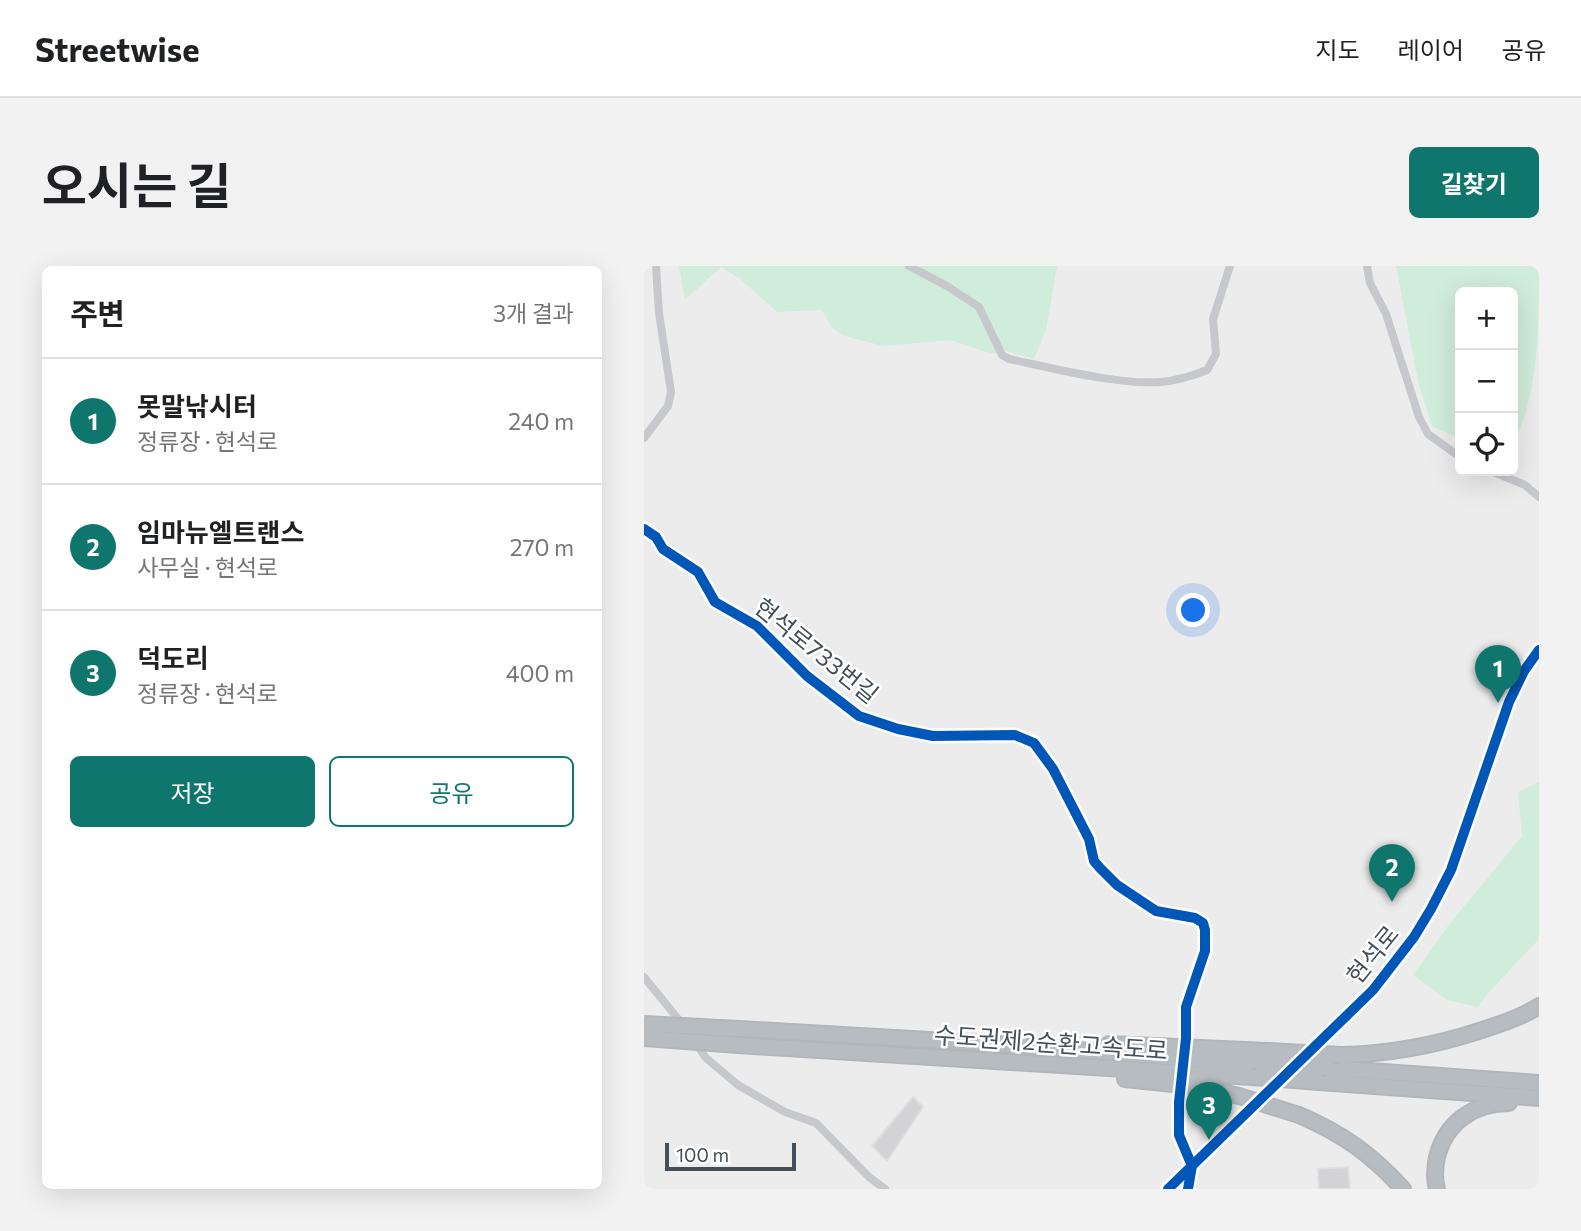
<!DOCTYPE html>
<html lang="ko">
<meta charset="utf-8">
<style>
:root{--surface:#fff;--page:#f2f2f2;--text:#202124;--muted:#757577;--line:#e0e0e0;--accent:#0f766e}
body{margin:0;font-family:Commissioner,"Noto Sans KR",sans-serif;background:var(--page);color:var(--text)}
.controls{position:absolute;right:21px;top:21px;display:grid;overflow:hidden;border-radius:10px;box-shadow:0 7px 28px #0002}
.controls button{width:63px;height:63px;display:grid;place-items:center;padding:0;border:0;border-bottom:2px solid var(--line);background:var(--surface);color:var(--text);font:35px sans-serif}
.scale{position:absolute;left:21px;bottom:18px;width:131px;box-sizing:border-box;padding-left:7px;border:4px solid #444f57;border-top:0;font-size:19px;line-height:24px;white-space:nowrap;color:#444f57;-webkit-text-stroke:5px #fff;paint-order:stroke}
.you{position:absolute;left:550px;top:345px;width:24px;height:24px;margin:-18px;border:5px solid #fff;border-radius:50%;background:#1a73e8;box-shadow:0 0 0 10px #1a73e833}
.badge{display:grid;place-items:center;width:46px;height:46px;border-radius:50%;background:var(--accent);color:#fff;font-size:23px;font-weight:700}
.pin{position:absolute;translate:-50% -58px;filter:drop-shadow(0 2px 4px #0008)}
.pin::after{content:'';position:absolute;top:37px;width:24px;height:21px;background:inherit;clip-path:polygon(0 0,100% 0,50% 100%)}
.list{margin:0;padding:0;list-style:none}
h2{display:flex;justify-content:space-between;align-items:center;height:91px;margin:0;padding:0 28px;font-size:30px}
h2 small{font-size:23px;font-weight:400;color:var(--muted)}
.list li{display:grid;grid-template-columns:46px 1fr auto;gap:21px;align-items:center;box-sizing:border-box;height:126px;padding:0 28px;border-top:2px solid var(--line)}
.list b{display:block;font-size:26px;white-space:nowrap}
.list p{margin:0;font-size:23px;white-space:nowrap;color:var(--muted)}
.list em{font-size:23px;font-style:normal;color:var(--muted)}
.actions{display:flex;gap:14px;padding:21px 28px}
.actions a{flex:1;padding:16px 0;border:2px solid var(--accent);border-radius:10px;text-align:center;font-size:24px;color:var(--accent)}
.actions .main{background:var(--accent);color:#fff}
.icon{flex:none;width:38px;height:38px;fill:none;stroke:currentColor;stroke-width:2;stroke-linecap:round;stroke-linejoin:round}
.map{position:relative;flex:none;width:895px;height:923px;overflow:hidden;border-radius:10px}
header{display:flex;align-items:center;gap:42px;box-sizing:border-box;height:98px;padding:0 35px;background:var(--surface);border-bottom:2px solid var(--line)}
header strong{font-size:33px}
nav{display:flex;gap:38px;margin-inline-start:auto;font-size:24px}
.intro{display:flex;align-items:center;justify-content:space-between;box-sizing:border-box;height:168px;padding:0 42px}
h1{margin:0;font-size:49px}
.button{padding:18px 32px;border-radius:10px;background:var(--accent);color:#fff;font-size:24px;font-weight:700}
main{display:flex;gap:42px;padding:0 42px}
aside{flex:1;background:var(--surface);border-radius:10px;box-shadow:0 7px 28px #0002}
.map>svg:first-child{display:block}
</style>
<header>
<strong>Streetwise</strong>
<nav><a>지도</a><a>레이어</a><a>공유</a></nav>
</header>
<div class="intro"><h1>오시는 길</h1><a class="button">길찾기</a></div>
<main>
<aside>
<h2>주변<small>3개 결과</small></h2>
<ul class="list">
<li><span class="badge">1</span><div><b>못말낚시터</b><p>정류장 · 현석로</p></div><em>240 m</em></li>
<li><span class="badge">2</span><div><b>임마뉴엘트랜스</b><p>사무실 · 현석로</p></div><em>270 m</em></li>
<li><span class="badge">3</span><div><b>덕도리</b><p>정류장 · 현석로</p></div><em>400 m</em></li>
</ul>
<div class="actions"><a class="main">저장</a><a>공유</a></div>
</aside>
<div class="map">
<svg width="895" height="923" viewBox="0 0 895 923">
<rect width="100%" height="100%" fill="#edecec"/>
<!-- green -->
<path fill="#d0ecda" d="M35 0H413L402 64 390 93 362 85 348 88 307 74 239 80 201 70 188 62 178 44 133 46 95 12 77 1 41 34Z
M752 0H895C895 58 895 129 869 178V26H816V173L788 160 774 115Z
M895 516V673L845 726 834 741 803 734 769 709 804 660 878 570 874 526Z"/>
<!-- building -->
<path fill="#d3d3d5" stroke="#dededf" stroke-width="2" d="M269 831 279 841 243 895 228 880Z
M704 901 706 923H675L674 903Z"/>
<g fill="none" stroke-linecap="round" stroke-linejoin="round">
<!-- highway casing -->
<g stroke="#b2b6bb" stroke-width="18">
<path id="highway" d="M95 763 354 778 617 798
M465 778 624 785
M94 779 608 811
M697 789C746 788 789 780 835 765 856 758 876 752 895 740
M683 802 895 817
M481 813 558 821 595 830
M675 816 895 832
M655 849C699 868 727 888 759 923
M793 923C790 913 791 901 793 891 802 856 830 837 865 837"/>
</g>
<!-- street -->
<path stroke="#c6c8cb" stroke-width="8" d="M265 0 303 20 335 41 358 89 365 93C408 102 474 119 516 116 532 115 548 110 563 104L572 88 569 53 586 0
M723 0 726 17 742 48 775 151 784 168 816 191
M0 172 24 140 27 126 15 47 12 0
M847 205 881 219 895 231
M0 263 12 271 19 283 54 306 71 336 113 360 163 410 215 450 254 463 289 470 371 469 390 477 409 503 445 573 450 595 456 602 473 619 512 645 551 652 559 657 561 664V685L542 741V772
M0 711 39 759
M50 775 62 792 94 819 141 846 172 857 225 911 241 923
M535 836V869L548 900 544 923"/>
<!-- secondary -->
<path stroke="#c7c9cc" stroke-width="10" d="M661 789C719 733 777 678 808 601 822 565 835 528 847 490 859 453 869 415 895 384
M524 923 640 810"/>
<!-- highway -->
<use href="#highway" stroke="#b7bcc1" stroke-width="14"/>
<!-- highway-bridge casing -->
<g stroke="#b2b6bb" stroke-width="18" stroke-linecap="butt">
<path id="highway-bridge" d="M0 758 95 763
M0 772 94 779
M624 785 697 789
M617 798 683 802
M608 811 675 816
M595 830 655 849"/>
</g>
<!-- highway-bridge -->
<use href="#highway-bridge" stroke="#b7bcc1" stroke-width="14"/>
<!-- cycleway casing -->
<g stroke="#fff" stroke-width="15">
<path id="cycleway" d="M0 263 12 271 19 283 54 306 71 336 113 360 163 410 215 450 254 463 289 470 371 469 390 477 409 503 445 573 450 595 456 602 473 619 512 645 551 652 559 657 561 664V685L542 741V772L535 836V869L548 900 544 923
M524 923 729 724 770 671 787 643 807 604 865 436 880 405 895 384"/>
</g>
<!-- cycleway -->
<use href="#cycleway" stroke="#0057b8" stroke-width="10"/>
</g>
<g text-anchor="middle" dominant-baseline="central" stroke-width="5" stroke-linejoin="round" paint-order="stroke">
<!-- street labels -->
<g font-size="24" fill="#444f57" stroke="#fff">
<text transform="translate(173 384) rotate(39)">현석로733번길</text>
<text transform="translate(728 688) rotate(-51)">현석로</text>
<text transform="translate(407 776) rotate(4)">수도권제2순환고속도로</text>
</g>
</g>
</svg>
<div class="controls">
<button>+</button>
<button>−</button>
<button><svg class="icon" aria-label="locate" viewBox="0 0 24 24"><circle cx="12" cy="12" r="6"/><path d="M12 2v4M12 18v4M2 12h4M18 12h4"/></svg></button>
</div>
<div class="scale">100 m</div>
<div class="you"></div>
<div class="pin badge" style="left:854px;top:437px">1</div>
<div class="pin badge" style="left:748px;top:636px">2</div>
<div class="pin badge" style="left:565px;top:874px">3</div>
</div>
</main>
